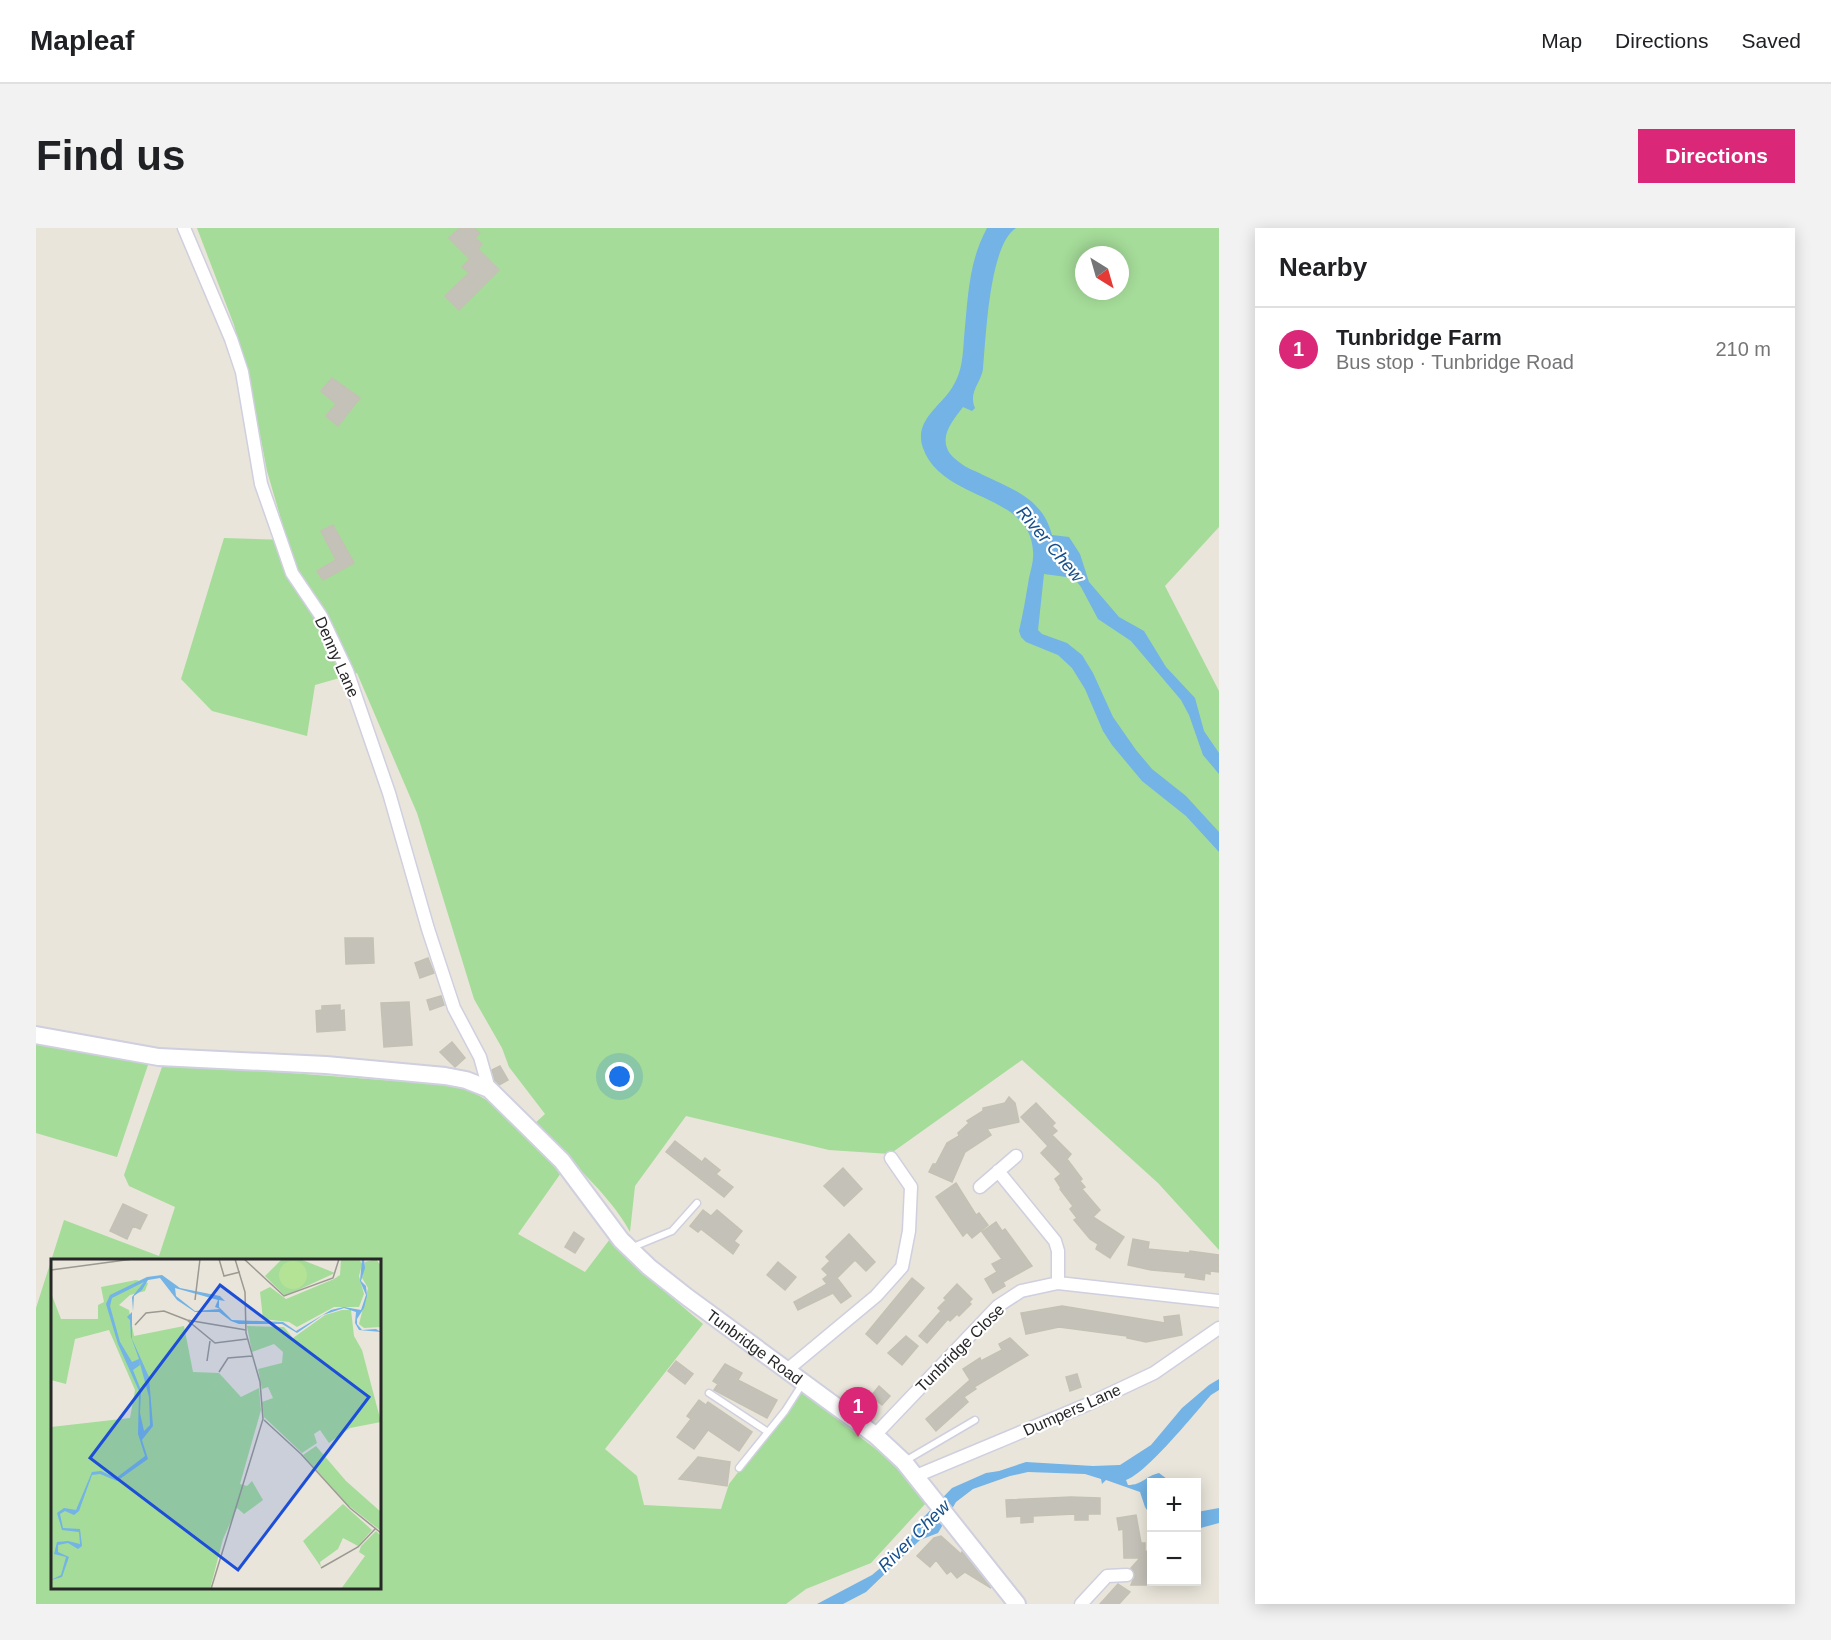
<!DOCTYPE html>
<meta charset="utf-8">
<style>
:root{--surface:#fff;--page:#f2f2f2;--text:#202124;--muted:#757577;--line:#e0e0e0;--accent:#db2777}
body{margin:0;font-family:Arial,sans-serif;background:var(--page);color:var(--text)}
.controls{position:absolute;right:18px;bottom:18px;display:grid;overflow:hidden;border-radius:0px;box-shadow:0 3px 15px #0003}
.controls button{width:54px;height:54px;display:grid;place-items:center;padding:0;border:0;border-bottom:2px solid var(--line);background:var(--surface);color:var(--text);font:30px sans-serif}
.compass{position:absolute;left:1039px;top:18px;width:54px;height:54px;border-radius:50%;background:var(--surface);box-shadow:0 3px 15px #0003;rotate:143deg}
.you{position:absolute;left:584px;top:849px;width:21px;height:21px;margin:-15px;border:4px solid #fff;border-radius:50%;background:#1a73e8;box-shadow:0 0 0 9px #1a73e833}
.badge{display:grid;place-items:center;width:39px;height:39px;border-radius:50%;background:var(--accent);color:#fff;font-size:20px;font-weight:700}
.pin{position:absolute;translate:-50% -50px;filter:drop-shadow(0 2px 3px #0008)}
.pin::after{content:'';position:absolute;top:32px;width:21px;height:18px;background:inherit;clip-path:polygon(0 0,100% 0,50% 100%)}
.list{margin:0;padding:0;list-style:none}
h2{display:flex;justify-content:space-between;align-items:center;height:78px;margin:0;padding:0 24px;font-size:26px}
h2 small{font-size:20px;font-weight:400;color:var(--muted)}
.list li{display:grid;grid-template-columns:39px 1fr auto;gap:18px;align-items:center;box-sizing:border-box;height:84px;padding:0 24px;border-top:2px solid var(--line)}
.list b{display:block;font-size:22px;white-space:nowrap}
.list p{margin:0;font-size:20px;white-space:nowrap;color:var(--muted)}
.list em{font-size:20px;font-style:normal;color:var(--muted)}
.map{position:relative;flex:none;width:1183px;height:1376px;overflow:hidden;border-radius:0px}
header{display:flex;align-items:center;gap:36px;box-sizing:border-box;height:84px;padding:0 30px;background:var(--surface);border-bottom:2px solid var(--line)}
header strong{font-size:28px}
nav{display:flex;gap:33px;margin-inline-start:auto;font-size:21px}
.intro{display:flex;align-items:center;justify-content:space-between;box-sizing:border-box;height:144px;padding:0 36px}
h1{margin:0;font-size:42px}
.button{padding:15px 27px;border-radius:0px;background:var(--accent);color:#fff;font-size:21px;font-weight:700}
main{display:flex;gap:36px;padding:0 36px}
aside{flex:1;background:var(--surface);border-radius:0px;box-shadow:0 3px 15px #0003}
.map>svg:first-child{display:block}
</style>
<header>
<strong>Mapleaf</strong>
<nav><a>Map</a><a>Directions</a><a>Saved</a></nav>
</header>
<div class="intro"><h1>Find us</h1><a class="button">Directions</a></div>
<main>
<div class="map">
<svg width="1183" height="1376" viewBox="0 0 1183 1376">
<rect width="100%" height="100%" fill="#e9e5da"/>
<!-- green -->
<path fill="#a5dc99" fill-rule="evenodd" d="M161 0H1183V299L1129 358 1183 463V1022L1122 955 986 832 854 926 793 922 650 888 599 958 594 1004C574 966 528 927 497 897L509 886 473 839 466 820 438 771 381 585 321 445 279 457 271 508 176 483 145 451 188 310 251 312 231 243 215 160 198 97ZM1048 27H1084V63H1048Z
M0 815 113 834 81 929 0 905Z
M135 836 426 858 454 874 525 945 482 1006 549 1044 574 1011 594 1034 667 1096 569 1221 601 1248 608 1277 685 1281 693 1256 765 1163 859 1236 890 1275 835 1335 770 1361 750 1376H0V1080L28 992 123 1028 139 979 93 958 88 947 126 839ZM16 1032H344V1360H16Z"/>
<!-- water -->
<path fill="#73b3e5" d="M951 0H980C953 17 950 110 947 141 945 155 932 164 939 180L936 183 927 179C919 190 905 205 911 220 913 226 918 230 923 234 931 241 938 242 947 247 978 262 1006 270 1016 307L1033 309 1044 326 1053 354 1083 389 1108 403 1130 439 1159 470 1168 503 1183 525V546L1167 527 1153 487 1145 472 1095 413 1062 391 1045 359 1038 350 1008 346 1002 402 1006 406 1031 415 1046 427 1057 445 1077 489 1100 522 1116 541 1150 568 1183 604V624L1150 588 1106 553 1076 517 1067 503 1049 461 1036 440 1022 427 990 414 985 409 983 403C987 386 990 368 993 350 995 341 998 332 997 323 994 264 906 274 887 220 877 192 906 178 917 158 926 144 927 126 928 110 932 71 932 35 951 0Z
M1183 1151V1162L1175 1167C1159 1185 1110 1246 1090 1252L1092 1257C1107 1257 1109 1248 1123 1245L1135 1254H1116L1115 1288 1109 1279 1104 1264 1070 1252 1066 1256 1065 1251 1049 1246 992 1244 974 1248 937 1261 920 1274 902 1305 884 1312 830 1364 807 1376H781L836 1347 848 1337 870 1317 883 1294 916 1260 950 1245 963 1243 990 1234 1057 1238 1084 1237 1115 1217 1146 1180 1173 1157Z
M1183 1280V1295L1161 1301V1284Z"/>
<!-- building -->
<path fill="#c4c1b9" stroke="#c4c1b4" stroke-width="1.5" d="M424 0H438L444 5 439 10 446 16 442 21 463 42 423 82 409 68 433 45 426 39 434 31 413 10Z
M296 150 324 170 302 198 290 188 300 176 285 163Z
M297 297 318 335 287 352 281 343 300 332 285 303Z
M309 710H337L338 735 310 736Z
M392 730 398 745 384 750 379 735Z
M405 768 408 777 394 782 391 772Z
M373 774 376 817 348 819 345 775Z
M304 777V783L308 782 309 802 281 804 280 783 286 782V778Z
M416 814 429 830 419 839 404 824Z
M464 838 472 852 463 857 459 853 456 842Z
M973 869 979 875 983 894 951 901 955 907 929 924 916 954 893 944 897 936H900L911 915 923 908 922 905 933 895 931 893 947 883V880L969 875Z
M1000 875 1019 895 1016 898 1021 903 1016 907 1035 926 1031 931 1046 951 1044 953 1049 959 1046 961 1064 982 1057 989 1088 1009 1074 1030 1060 1021 1062 1016 1054 1011 1038 992 1041 990 1034 981 1037 978 1024 961 1025 960 1019 951 1025 946 1005 925 1012 918 985 889Z
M639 913 666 934 669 930 684 942 680 946 697 959 688 969 630 924Z
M807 940 826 961 808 978 788 958Z
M920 955 940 987 943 985 952 997 936 1010 931 1004 927 1008 900 969Z
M87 976 111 987 104 1001 97 998 91 1011 74 1003Z
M667 982 675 988 681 982 706 1003 698 1013 703 1017 697 1026 665 1001 662 1004 654 998Z
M960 994 966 1003 969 1001 996 1038 967 1054 969 1058 957 1065 949 1051 961 1044 956 1036 966 1031 946 1004Z
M538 1004 548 1011 539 1025 529 1019Z
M813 1006 839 1034 830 1043 819 1032 801 1050 815 1068 805 1075 797 1065 762 1082 758 1074 791 1056 787 1051 792 1047 786 1041 794 1033 790 1029Z
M1097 1011 1113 1014 1112 1021 1153 1025 1154 1023 1183 1027V1044L1174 1043V1046L1169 1045 1168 1052 1149 1049 1150 1045 1115 1042 1092 1037Z
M742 1034 760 1049 749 1062 731 1047Z
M876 1050 888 1060 841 1116 830 1106Z
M921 1056 936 1071 933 1074 935 1076 923 1088 921 1086 914 1093 912 1091 891 1115 883 1108 905 1083 902 1080 910 1072 908 1070Z
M1026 1078 1129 1095 1128 1089 1143 1087 1146 1107 1110 1114 1091 1110V1108L1023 1099 990 1106 985 1085Z
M870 1108 882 1118 866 1137 852 1125Z
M974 1110 992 1127 938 1159 940 1161 928 1169 932 1174 900 1203 890 1191 934 1152 927 1141 944 1130 945 1133 966 1122 963 1116Z
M640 1133 657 1146 649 1156 632 1143Z
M689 1136 706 1145 702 1152 741 1172 731 1190 678 1162 682 1156 677 1153Z
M1041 1146 1045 1159 1034 1163 1030 1149Z
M843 1158 854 1168 846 1177 835 1168Z
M663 1172 670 1177 672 1174 716 1204 703 1223 672 1202 658 1221 641 1209 655 1191 651 1188Z
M662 1229 694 1234 691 1258 643 1251Z
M1035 1269 1064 1270V1286H1052V1292H1039V1286L997 1288V1294L985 1295V1288L971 1289 970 1272Z
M1100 1287 1105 1315H1109V1325L1116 1318V1357H1095L1099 1347 1095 1340 1104 1330H1088L1087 1301 1083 1302 1081 1290Z
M905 1308 925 1326 926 1324 955 1360 929 1344 921 1350 915 1343 911 1346 900 1332 894 1339 881 1328 898 1310Z
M1082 1356 1094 1364 1083 1376H1064Z"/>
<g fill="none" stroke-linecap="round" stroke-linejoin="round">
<!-- service casing -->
<g stroke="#cfcfdf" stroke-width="9">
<path id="service" d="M597 1019 636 1003 661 975
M673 1165 732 1204
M869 1233 939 1192
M703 1240 749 1183 767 1155"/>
</g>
<!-- minor casing -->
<g stroke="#cfcfdf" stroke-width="15">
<path id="minor" d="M148 0 195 111 206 144 225 256 245 313 256 345 285 388 311 443 353 565 392 701 418 780 444 829 453 861
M962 943 1019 1013 1022 1023V1055
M944 959 980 928
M751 1142 840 1068 866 1039 873 1003 875 959 855 930
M839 1207 962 1078 985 1063 1022 1055 1183 1073
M880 1248 1050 1177 1118 1145 1183 1100
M1045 1376 1071 1348 1091 1347"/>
</g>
<!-- tertiary casing -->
<g stroke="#cfcfdf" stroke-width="20">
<g id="tertiary">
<path id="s1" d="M0 807 123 829 290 837 409 848 430 852 453 861 526 933 585 1012 613 1039 651 1069 839 1207 868 1234 981 1376"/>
</g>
</g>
<!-- service -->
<use href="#service" stroke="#fff" stroke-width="6"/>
<!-- minor -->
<use href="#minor" stroke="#fff" stroke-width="12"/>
<!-- tertiary -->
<use href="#tertiary" stroke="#fff" stroke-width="16"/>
</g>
<g text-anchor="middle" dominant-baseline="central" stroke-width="4.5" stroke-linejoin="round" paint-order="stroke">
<!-- street labels -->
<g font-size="16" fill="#272727" stroke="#fff">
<text transform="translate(301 429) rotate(66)">Denny Lane</text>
<text stroke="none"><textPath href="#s1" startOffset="830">Tunbridge Road</textPath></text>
<text transform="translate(924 1120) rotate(-45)">Tunbridge Close</text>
<text transform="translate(1036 1182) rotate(-24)">Dumpers Lane</text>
</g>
<!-- water labels -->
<g font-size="18" font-style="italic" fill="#16508c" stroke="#fff">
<text transform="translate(1014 316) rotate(50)">River Chew</text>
<text transform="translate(878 1308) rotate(-45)">River Chew</text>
</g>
</g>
<!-- overview -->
<g transform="translate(15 1031)">
<rect width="330" height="330" fill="#e9e5da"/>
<path d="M231 0H249L284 14 234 37 214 17ZM290 0H308L311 5 308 17 313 35 308 48H283L246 68 238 63 212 60 209 33 219 28 235 40 283 20 289 16ZM325 0 330 7V68L313 69 308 65 317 29 311 19 314 3ZM85 21 97 24 94 32 79 36 68 46 78 51 83 77 133 67 142 113 168 114 190 138 208 129 210 151 189 225 196 227 201 222 212 241 193 255 186 249 172 280 159 330H0V168L79 159 84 131 58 71 24 80 15 125 0 121V34L10 60H47V46L53 43 50 28ZM291 51H300L303 77 311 91 330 163 299 169 278 184 269 171 263 175 266 184 251 194 213 158 211 143 222 139 217 128 211 130 207 110 231 104 232 93 223 85 201 93 196 67 233 68 242 79 274 56ZM265 187 295 222 330 253V272L297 246 252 196ZM292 245 321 271 307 287 292 279 287 290 269 303 270 308 252 282ZM325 272 330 277V329L290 330 314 297 308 293 310 287Z" fill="#a5dc99"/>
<path d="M228 16a14 14 0 1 1 28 0a14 14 0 1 1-28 0Z" fill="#b5e395"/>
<path d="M311 0H313L314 9 310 22 315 27 316 37 313 49 306 60V65L311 71 325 70 330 73 308 71 304 64 305 53 293 49 272 56 246 74 231 65H188L180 62 168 53H144L126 41 109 19 97 21 91 31 83 37 82 52 81 38 93 23 61 39 59 47 69 83 81 103 88 100 80 78 79 61 76 58 81 53V80L98 118 102 167 91 181 97 200 66 222 49 215 41 216 28 252 23 256 14 252 9 255 12 269 29 270 31 287 27 290 17 284 7 286V293L18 298 11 318 0 321 10 316 15 298 3 295 6 283 17 282 29 285 28 273 11 271 6 254 13 249 25 251 41 213 50 212 65 219 94 197 87 175 88 132 67 85 55 45 59 36 96 18 111 16 129 29 169 37 174 42 168 41V48L181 61 232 63 245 72 280 51 293 48 310 51 315 36 309 22ZM124 29 167 41 164 48 169 50 144 52 125 37ZM88 101 98 138 99 166 93 172 89 154 90 131 82 111 89 106Z" fill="#73b3e5" fill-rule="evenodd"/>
<path fill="none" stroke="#9b9992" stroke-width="1.5" d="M168 0 173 17 189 13M193 0 233 37 282 19 288 0M0 11 82 0M144 41 149 0M136 61 164 84 196 80M84 66 95 54 113 52 136 61 195 71M156 102 159 82M168 113 177 99 201 97M213 161 250 195 299 249 330 274M270 309 307 288 325 269M160 330 212 160 209 123 195 74 194 33 184 0"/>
<path fill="#1d4ed8" fill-opacity="0.15" stroke="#1d4ed8" stroke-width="3" d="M169 26 318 138 187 311 39 199Z"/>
<rect width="330" height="330" fill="none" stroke="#272727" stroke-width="3"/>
</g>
</svg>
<div class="controls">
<button>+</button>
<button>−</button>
</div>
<svg class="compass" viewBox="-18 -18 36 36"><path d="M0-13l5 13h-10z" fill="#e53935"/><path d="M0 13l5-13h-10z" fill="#757577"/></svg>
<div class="you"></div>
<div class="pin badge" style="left:822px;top:1209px">1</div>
</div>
<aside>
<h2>Nearby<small></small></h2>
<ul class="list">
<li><span class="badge">1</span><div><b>Tunbridge Farm</b><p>Bus stop · Tunbridge Road</p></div><em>210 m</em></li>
</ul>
</aside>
</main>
